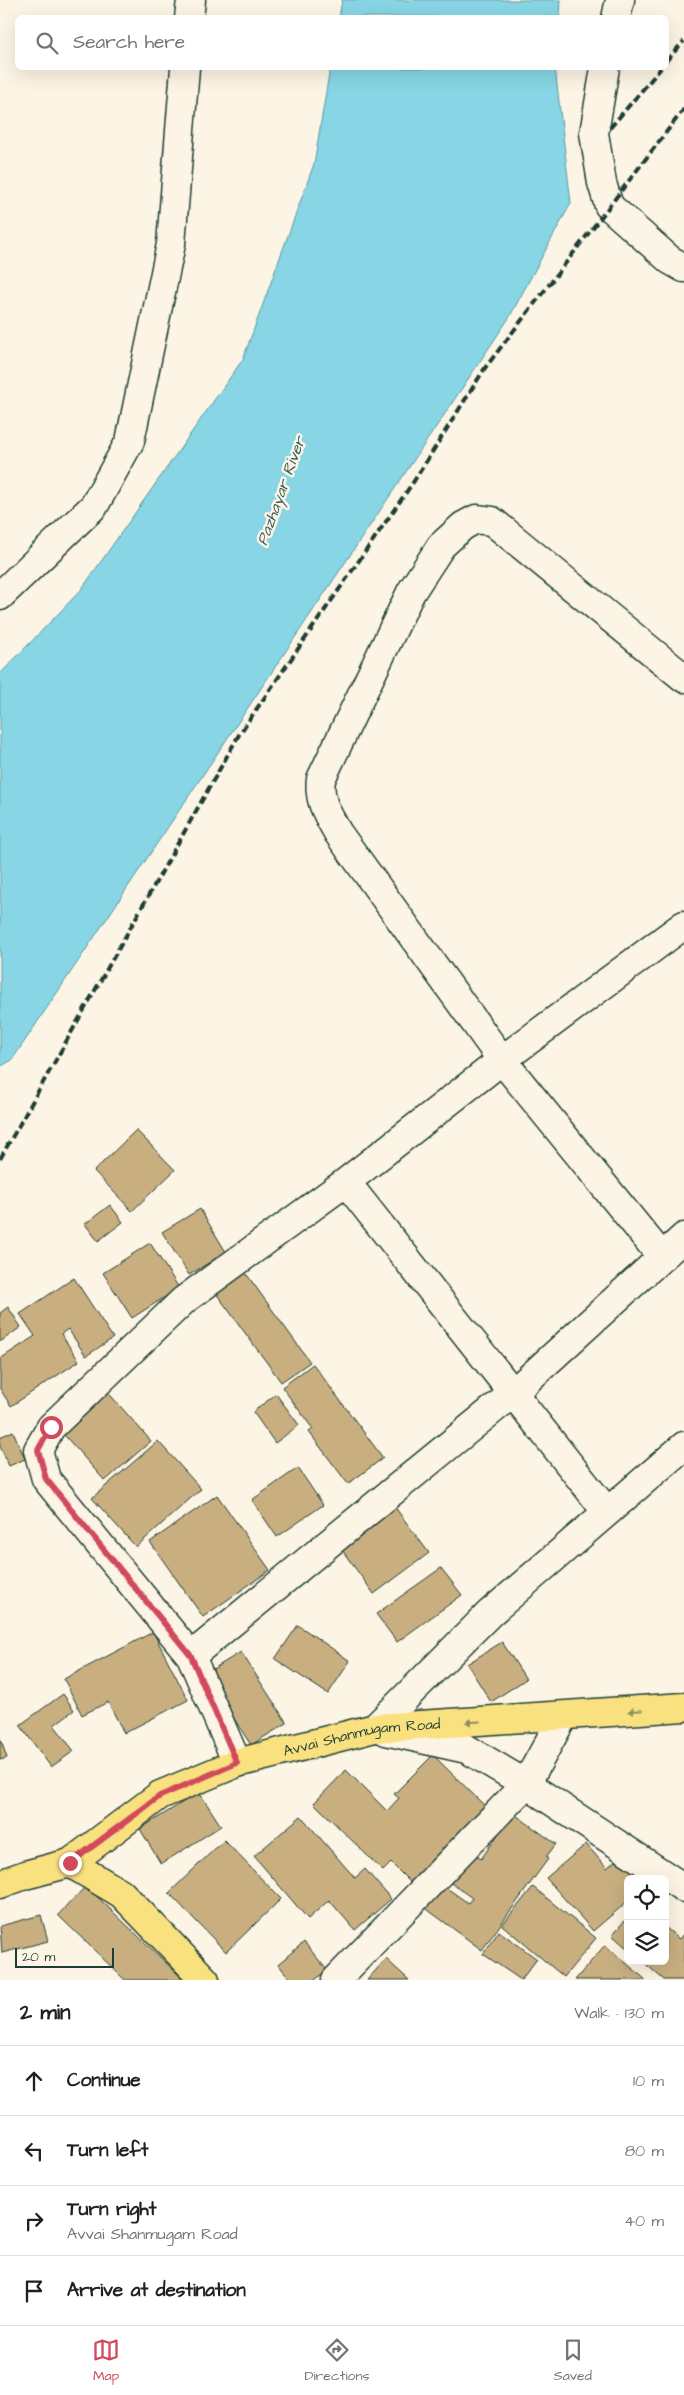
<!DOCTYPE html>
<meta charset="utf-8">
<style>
:root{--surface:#fff;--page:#f2f2f2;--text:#202124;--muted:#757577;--line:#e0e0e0;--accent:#d1495b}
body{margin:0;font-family:"Architects Daughter",sans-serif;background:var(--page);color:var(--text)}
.controls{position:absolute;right:15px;bottom:15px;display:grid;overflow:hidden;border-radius:8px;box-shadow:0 5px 20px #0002}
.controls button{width:45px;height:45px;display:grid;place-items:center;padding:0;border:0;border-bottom:1px solid var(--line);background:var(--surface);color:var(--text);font:25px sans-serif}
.scale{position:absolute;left:15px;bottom:12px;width:99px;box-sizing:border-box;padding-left:5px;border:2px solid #1f3d34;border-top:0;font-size:14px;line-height:18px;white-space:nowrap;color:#1f3d34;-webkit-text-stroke:4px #fcf5e5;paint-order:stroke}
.stop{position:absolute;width:15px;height:15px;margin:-11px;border:4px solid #d1495b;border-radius:50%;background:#fff}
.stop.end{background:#d1495b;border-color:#fff;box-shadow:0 1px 5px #0008}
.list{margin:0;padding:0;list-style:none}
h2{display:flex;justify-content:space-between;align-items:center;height:65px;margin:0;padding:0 20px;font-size:21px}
h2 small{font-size:16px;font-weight:400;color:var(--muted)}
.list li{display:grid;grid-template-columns:32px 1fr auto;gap:15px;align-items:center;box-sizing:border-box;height:70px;padding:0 20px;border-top:1px solid var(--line)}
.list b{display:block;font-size:19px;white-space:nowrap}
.list p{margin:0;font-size:16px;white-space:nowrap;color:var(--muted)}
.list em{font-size:16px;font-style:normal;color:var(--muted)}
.icon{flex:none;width:28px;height:28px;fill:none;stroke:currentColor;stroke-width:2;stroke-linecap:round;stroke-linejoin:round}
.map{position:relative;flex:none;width:684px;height:1980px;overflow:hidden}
.search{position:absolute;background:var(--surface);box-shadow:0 5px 20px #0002;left:15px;right:15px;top:15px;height:55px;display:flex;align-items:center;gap:12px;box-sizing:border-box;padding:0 18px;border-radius:8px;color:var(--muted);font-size:19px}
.sheet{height:345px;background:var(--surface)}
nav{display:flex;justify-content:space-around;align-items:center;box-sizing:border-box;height:70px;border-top:1px solid var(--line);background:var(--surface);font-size:14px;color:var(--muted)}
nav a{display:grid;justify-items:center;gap:2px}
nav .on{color:var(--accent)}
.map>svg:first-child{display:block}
</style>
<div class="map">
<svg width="684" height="1980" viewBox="0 0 684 1980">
<rect width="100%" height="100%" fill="#fcf5e5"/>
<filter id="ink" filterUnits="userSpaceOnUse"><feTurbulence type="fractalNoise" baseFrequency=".02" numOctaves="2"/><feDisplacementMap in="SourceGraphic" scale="10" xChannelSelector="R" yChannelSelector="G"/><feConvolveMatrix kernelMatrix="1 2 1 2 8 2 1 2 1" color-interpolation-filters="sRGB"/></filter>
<g filter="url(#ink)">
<!-- water -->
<path fill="#87d5e5" stroke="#5d989e" d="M342 0H561L560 17H339Z
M330 68H555L571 203 509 318 12 1060 0 1067V674L81 590 243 359 314 164Z"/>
<!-- building -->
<path fill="#c9af80" stroke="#1f3d34" d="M136 1130 175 1170 132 1211 94 1171Z
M110 1205 123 1222 98 1241 85 1224Z
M200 1209 226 1252 189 1275 162 1232Z
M150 1243 179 1288 132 1318 103 1273Z
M242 1268 310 1362 281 1382 213 1289Z
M74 1278 113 1338 86 1356 68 1329 61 1334 79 1361 11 1406 0 1389V1359L35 1336 20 1314Z
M8 1307 21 1327 0 1342V1313Z
M313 1364 383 1458 348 1484 309 1432 313 1429 282 1387Z
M104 1388 151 1441 105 1481 58 1428Z
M276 1394 299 1425 275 1443 253 1412Z
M13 1431 25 1459 9 1466 0 1446V1437Z
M158 1441 201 1489 136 1547 92 1498Z
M298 1468 323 1505 277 1537 252 1500Z
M217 1495 270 1570 203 1617 150 1542Z
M394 1506 429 1553 374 1594 339 1546Z
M441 1568 462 1595 397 1642 376 1614Z
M298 1625 350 1661 328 1694 275 1659Z
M153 1632 188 1700 124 1733 108 1702 82 1715 64 1679Z
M502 1642 526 1679 491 1702 467 1664Z
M241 1652 287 1723 251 1745 205 1674Z
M63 1694 74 1710 54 1725 74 1751 51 1767 20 1725Z
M0 1738 7 1758 0 1760Z
M433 1755 488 1809 413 1885 391 1863 383 1871 314 1803 346 1770 387 1811 399 1798 394 1794Z
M199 1792 221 1826 161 1864 140 1829Z
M513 1813 556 1844 546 1857 548 1859 482 1950 424 1907 441 1884 468 1903 472 1898 448 1881 470 1851 481 1859Z
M301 1816 355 1878 365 1869 391 1899 355 1930 329 1900 308 1919 254 1856Z
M224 1840 281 1899 226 1952 169 1893Z
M586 1844 607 1868 623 1854 644 1879H628V1901L593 1931 546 1878Z
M86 1886 184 1980H125L58 1915Z
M533 1887 596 1938 564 1977 502 1925Z
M41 1915 48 1941 2 1953 0 1926Z
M628 1917V1949L612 1935Z
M665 1927 679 1939 684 1933V1980H664L642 1961H665Z
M499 1931 537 1959 521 1980 483 1954Z
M304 1942 327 1970 315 1980H291L278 1964Z
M605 1945 646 1980H575Z
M386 1959 409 1980H367Z"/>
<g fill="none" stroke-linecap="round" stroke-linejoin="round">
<!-- minor casing -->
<g stroke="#1f3d34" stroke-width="31">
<path id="minor" d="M189 18 191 0
M616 18 620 0
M605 68 594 133 602 183 609 206 670 260 684 268
M0 596 94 506 130 441 171 244 185 68
M346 1182 607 1512
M662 1257 502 1060 338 833C328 815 318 801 321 779L411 592 441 546 463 526 476 519 492 521 684 678
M191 1656 513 1393 684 1237
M375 1728 490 1613 684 1446
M386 1731 467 1749 526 1784 684 1888
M237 1763 191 1656 46 1479 38 1450 51 1427 184 1300 346 1182 502 1060 684 925
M336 1980 526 1784 563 1717"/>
</g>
<!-- major casing -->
<g stroke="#1f3d34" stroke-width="31">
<g id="major">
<path id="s1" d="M70 1863 160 1795 237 1763 375 1728 684 1707"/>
</g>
</g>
<!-- highway casing -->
<g stroke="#1f3d34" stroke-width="31">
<path id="highway" d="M0 1884 25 1875 70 1863 122 1894 205 1980"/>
</g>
<!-- minor -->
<use href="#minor" stroke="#fcf5e5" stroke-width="28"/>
<!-- major -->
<use href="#major" stroke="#fae180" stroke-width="28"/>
<!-- highway -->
<use href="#highway" stroke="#fae180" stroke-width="28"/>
<!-- rail -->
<path stroke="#1f3d34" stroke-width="4" stroke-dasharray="8 4" stroke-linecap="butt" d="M666 61 684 41
M610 128 661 68
M0 1159 240 733 414 481 485 368 684 109"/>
</g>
<!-- one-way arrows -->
<defs><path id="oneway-solid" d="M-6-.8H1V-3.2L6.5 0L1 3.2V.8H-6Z" transform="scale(1.25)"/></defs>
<g fill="#8c8f5a">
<use href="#oneway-solid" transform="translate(635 1711) rotate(175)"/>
<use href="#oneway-solid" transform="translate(473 1722) rotate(177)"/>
</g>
</g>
<g fill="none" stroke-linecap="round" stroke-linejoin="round" filter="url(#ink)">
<!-- route -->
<path stroke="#d1495b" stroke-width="6" d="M51 1427 38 1450 46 1479 191 1656 237 1763 160 1796 70 1863"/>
</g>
<g text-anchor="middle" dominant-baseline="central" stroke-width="5" stroke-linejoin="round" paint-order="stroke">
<!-- street labels -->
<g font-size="15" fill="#1f3d34" stroke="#fcf5e5">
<text stroke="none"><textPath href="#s1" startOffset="324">Avvai Shanmugam Road</textPath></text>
</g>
<!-- water labels -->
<g font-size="16" font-style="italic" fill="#345b57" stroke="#fcf5e5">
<text transform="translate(281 491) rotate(-70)">Pazhayar River</text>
</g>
</g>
</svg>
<div class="controls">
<button><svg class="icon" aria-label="locate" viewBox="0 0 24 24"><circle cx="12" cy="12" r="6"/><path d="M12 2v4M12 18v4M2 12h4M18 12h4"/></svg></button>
<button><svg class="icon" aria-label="layers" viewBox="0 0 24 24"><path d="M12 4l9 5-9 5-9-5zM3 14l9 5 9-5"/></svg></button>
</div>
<div class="scale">20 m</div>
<div class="stop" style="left:51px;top:1427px"></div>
<div class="stop end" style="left:70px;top:1863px"></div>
<div class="search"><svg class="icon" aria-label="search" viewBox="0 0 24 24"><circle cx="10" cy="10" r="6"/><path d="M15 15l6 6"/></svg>Search here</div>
</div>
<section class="sheet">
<h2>2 min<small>Walk · 130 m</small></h2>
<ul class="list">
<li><svg class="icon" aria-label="ahead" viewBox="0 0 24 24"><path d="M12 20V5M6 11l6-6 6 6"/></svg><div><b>Continue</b></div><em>10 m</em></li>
<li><svg class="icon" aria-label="left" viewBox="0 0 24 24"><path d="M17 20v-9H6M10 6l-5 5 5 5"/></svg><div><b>Turn left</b></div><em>80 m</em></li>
<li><svg class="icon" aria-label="right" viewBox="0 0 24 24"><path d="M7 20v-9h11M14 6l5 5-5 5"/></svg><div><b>Turn right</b><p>Avvai Shanmugam Road</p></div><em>40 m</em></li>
<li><svg class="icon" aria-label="arrive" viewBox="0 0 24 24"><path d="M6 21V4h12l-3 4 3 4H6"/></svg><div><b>Arrive at destination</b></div></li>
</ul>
</section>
<nav>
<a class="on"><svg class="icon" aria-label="map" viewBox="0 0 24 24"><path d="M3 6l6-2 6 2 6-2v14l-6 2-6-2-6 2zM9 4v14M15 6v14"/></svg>Map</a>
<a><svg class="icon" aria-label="directions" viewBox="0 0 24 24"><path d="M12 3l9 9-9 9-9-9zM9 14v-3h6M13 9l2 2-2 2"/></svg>Directions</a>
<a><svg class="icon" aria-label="saved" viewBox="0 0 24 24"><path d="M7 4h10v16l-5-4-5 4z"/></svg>Saved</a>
</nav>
